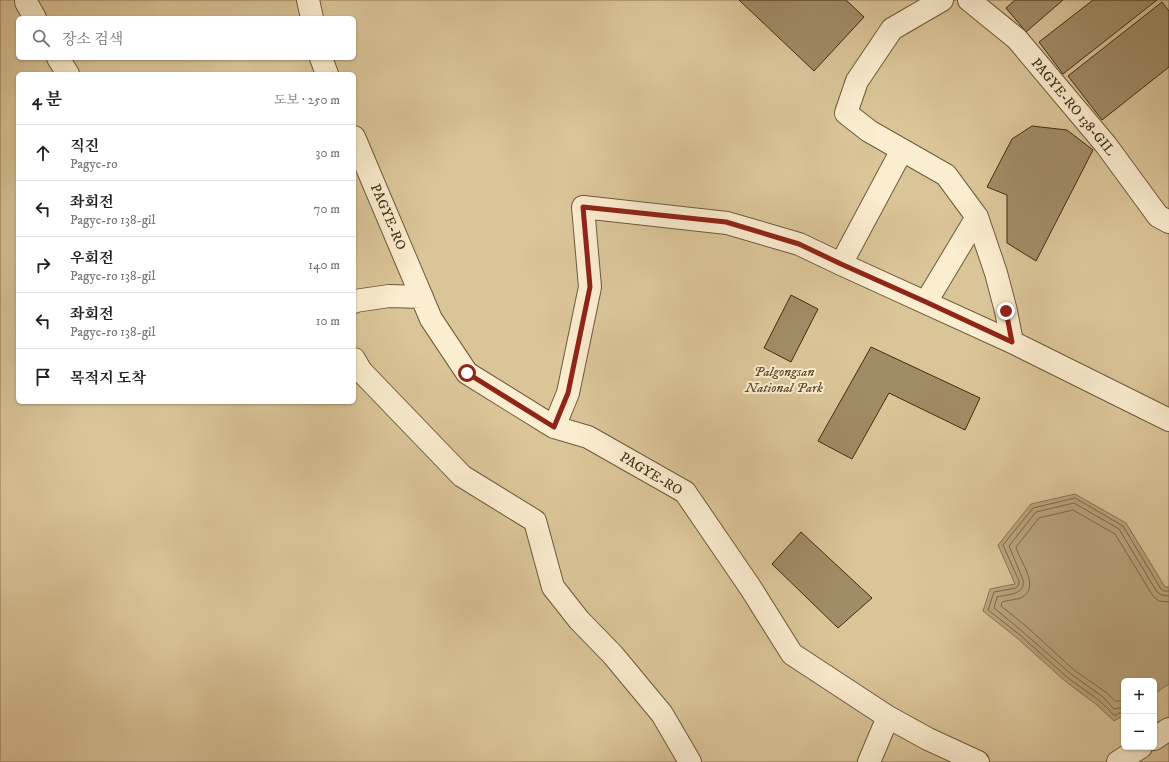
<!DOCTYPE html>
<html lang="ko">
<meta charset="utf-8">
<style>
:root{--surface:#fff;--page:#f6f6f6;--text:#222;--muted:#767676;--line:#e0e0e0}
body{margin:0;font-family:"IM FELL DW Pica","Noto Serif KR",serif;background:var(--page);color:var(--text)}
.controls{position:absolute;right:12px;bottom:12px;display:grid;overflow:hidden;border-radius:6px;box-shadow:0 1px 3px #0004}
.controls button{width:36px;height:36px;display:grid;place-items:center;padding:0;border:0;border-bottom:1px solid var(--line);background:var(--surface);color:var(--text);font:20px sans-serif}
.stop{position:absolute;width:12px;height:12px;margin:-9px;border:3px solid #8f2418;border-radius:50%;background:#fff}
.stop.end{background:#8f2418;border-color:#fff;box-shadow:0 1px 4px #0008}
.list{margin:0;padding:0;list-style:none}
h2{display:flex;justify-content:space-between;align-items:center;height:52px;margin:0;padding:0 16px;font-size:17px}
h2 small{font-size:13px;font-weight:400;color:var(--muted)}
.list li{display:grid;grid-template-columns:26px 1fr auto;gap:12px;align-items:center;box-sizing:border-box;height:56px;padding:0 16px;border-top:1px solid var(--line)}
.list b{display:block;font-size:15px;white-space:nowrap}
.list p{margin:0;font-size:13px;white-space:nowrap;color:var(--muted)}
.list em{font-size:13px;font-style:normal;color:var(--muted)}
.icon{flex:none;width:22px;height:22px;fill:none;stroke:currentColor;stroke-width:2;stroke-linecap:round;stroke-linejoin:round}
.map{position:relative;flex:none;width:1169px;height:762px;overflow:hidden}
.search{position:absolute;background:var(--surface);box-shadow:0 1px 3px #0004;left:16px;top:16px;width:340px;height:44px;display:flex;align-items:center;gap:10px;box-sizing:border-box;padding:0 14px;border-radius:6px;color:var(--muted);font-size:15px}
.panel{position:absolute;background:var(--surface);box-shadow:0 1px 3px #0004;left:16px;top:72px;width:340px;height:332px;border-radius:6px}
.map>svg:first-child{display:block}
</style>
<div class="map">
<svg width="1169" height="762" viewBox="0 0 1169 762">
<rect width="100%" height="100%" fill="#f9e4b5"/>
<filter id="stains"><feTurbulence type="fractalNoise" baseFrequency=".005" numOctaves="4"/><feColorMatrix values="0 0 0 0 .2 0 0 0 0 .09 0 0 0 0 .02 0 0 0 .5 -.17"/></filter>
<radialGradient id="worn" r=".72"><stop offset=".6" stop-color="#630" stop-opacity="0"/><stop offset="1" stop-color="#630" stop-opacity=".3"/></radialGradient>
<!-- green -->
<path fill="#dac599" stroke="#8d7855" fill-rule="evenodd" d="M0 0H1169V762H0ZM18 18H354V58H18ZM18 74H354V402H18ZM1124 681H1154V747H1124Z"/>
<!-- water -->
<path fill="#baa57d" stroke="#897552" d="M1075 494 1126 523 1165 587H1169V684L1154 694V681H1124V715L1114 721 1097 705 1065 681 1017 638 983 611 990 589 1015 584 998 545 1031 504Z"/>
<g fill="none" stroke-linecap="round" stroke-linejoin="round">
<!-- shore -->
<path stroke="#7d6847" stroke-width="1" d="M1124 701H1115L1107 693 1074 670 1027 627 1001 606 1002 602C1008 600 1015 600 1021 598 1042 587 1019 561 1016 547L1039 518 1073 510 1115 534 1153 596 1159 601 1169 602
M1124 707 1114 709 1103 697 1071 674 1023 632 994 608 997 597C1008 594 1026 595 1023 580L1009 546 1036 512 1074 503 1119 529 1157 592 1162 595 1169 596
M1124 712H1121L1116 715H1114L1100 701 1068 678 1020 635 988 610 994 592 1016 588 1019 584V581L1003 545 1033 508 1075 498 1123 526 1161 589 1164 591H1169"/>
</g>
<!-- building -->
<path fill="#a08c66" stroke="#402c11" d="M739 0H846L864 17 814 71Z
M1015 0H1063L1026 32 1006 8Z
M1093 0H1157L1063 74 1039 42Z
M1162 2 1169 11V67L1102 120 1068 76Z
M1032 126 1067 130 1093 150 1036 261 1007 243V195L987 187 1012 139Z
M791 295 818 309 791 362 764 348Z
M871 347 980 398 965 430 889 393 852 459 818 441Z
M801 532 872 598 838 628 772 564Z"/>
<g fill="none" stroke-linecap="round" stroke-linejoin="round">
<!-- minor casing -->
<g stroke="#6e5a3a" stroke-width="24">
<path id="minor" d="M26 0V2L35 18
M308 0 312 18
M942 0 892 29 857 81 846 113 869 131 946 175 977 217 996 273 1006 311 1012 342
M969 0 1017 39 1106 145 1158 216 1169 222
M58 58 68 74
M321 58 327 74
M354 137 431 319 467 373 554 427 588 437 685 492 750 587 792 654 888 717 928 739 978 762
M841 264 902 150
M354 302 355 301 389 296 422 297
M926 302 977 217
M354 359 361 371 462 476 535 521 553 587 579 620 613 655 662 714 690 762
M554 427 568 393 590 287 583 207 727 223 799 244 841 264 1012 342 1169 420
M1154 739 1169 729
M869 762 888 717
M1118 762 1141 747"/>
</g>
<!-- minor -->
<use href="#minor" stroke="#fbedcf" stroke-width="22"/>
</g>
<g fill="none" stroke-linecap="round" stroke-linejoin="round">
<!-- route -->
<path stroke="#8f2418" stroke-width="5" d="M467 373 554 427 568 393 590 287 583 207 726 222 799 244 841 264 926 302 1012 342 1006 311"/>
</g>
<g text-anchor="middle" dominant-baseline="central" stroke-width="4" stroke-linejoin="round" paint-order="stroke">
<!-- street labels -->
<g font-size="14" fill="#402c11" stroke="#fbedcf">
<text transform="translate(1073 107) rotate(50)">PAGYE-RO 138-GIL</text>
<text transform="translate(388 217) rotate(67)">PAGYE-RO</text>
<text transform="translate(651 474) rotate(31)">PAGYE-RO</text>
</g>
<!-- park labels -->
<g font-size="14" font-style="italic" fill="#5f4b2c" stroke="#fbedcf">
<text x="784" y="372">Palgongsan<tspan x="784" dy="16">National Park</tspan></text>
</g>
</g>
<rect width="100%" height="100%" filter="url(#stains)"/>
<rect width="100%" height="100%" fill="url(#worn)"/>
</svg>
<div class="controls">
<button>+</button>
<button>−</button>
</div>
<div class="stop" style="left:467px;top:373px"></div>
<div class="stop end" style="left:1006px;top:311px"></div>
<div class="search"><svg class="icon" aria-label="search" viewBox="0 0 24 24"><circle cx="10" cy="10" r="6"/><path d="M15 15l6 6"/></svg>장소 검색</div>
<section class="panel">
<h2>4 분<small>도보 · 250 m</small></h2>
<ul class="list">
<li><svg class="icon" aria-label="ahead" viewBox="0 0 24 24"><path d="M12 20V5M6 11l6-6 6 6"/></svg><div><b>직진</b><p>Pagye-ro</p></div><em>30 m</em></li>
<li><svg class="icon" aria-label="left" viewBox="0 0 24 24"><path d="M17 20v-9H6M10 6l-5 5 5 5"/></svg><div><b>좌회전</b><p>Pagye-ro 138-gil</p></div><em>70 m</em></li>
<li><svg class="icon" aria-label="right" viewBox="0 0 24 24"><path d="M7 20v-9h11M14 6l5 5-5 5"/></svg><div><b>우회전</b><p>Pagye-ro 138-gil</p></div><em>140 m</em></li>
<li><svg class="icon" aria-label="left" viewBox="0 0 24 24"><path d="M17 20v-9H6M10 6l-5 5 5 5"/></svg><div><b>좌회전</b><p>Pagye-ro 138-gil</p></div><em>10 m</em></li>
<li><svg class="icon" aria-label="arrive" viewBox="0 0 24 24"><path d="M6 21V4h12l-3 4 3 4H6"/></svg><div><b>목적지 도착</b></div></li>
</ul>
</section>
</div>
